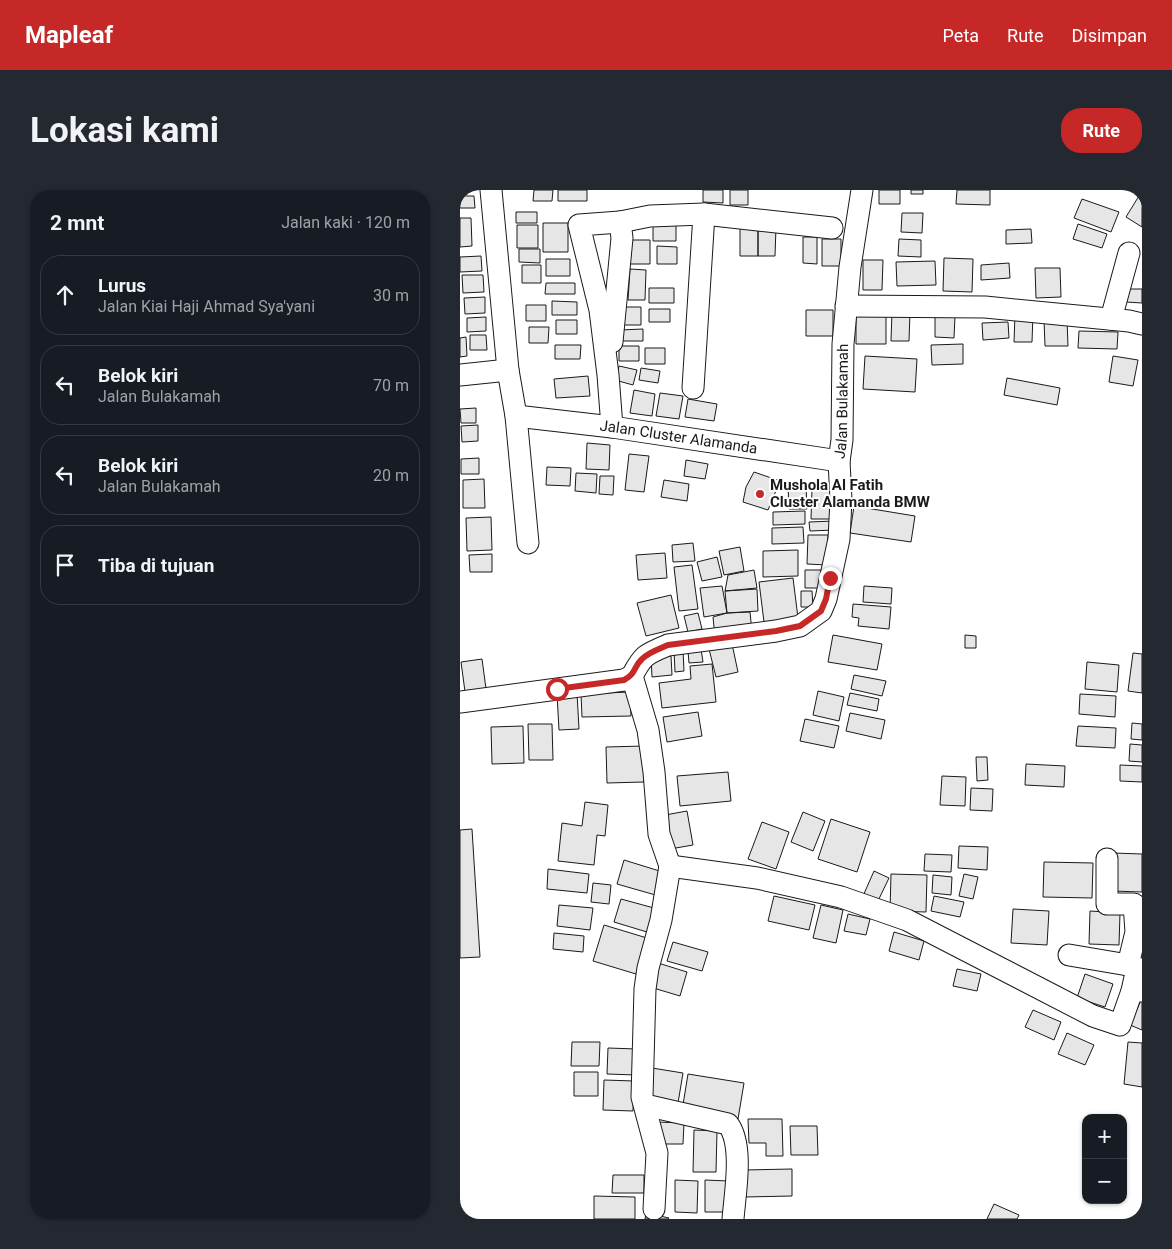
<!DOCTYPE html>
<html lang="id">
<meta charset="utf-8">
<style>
:root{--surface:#171b24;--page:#242831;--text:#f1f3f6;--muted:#9ea1a6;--line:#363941;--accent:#c62828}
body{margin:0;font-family:Roboto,sans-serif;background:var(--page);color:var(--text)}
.controls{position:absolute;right:15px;bottom:15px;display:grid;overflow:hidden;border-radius:10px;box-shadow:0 1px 4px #0004}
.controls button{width:45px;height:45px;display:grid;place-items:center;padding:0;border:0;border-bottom:1px solid var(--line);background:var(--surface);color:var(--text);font:25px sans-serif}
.stop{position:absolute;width:15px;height:15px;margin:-11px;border:4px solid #c62828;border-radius:50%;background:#fff}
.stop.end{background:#c62828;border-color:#fff;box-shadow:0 1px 5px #0008}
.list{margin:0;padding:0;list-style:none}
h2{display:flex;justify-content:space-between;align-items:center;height:65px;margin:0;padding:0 20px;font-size:21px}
h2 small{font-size:16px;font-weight:400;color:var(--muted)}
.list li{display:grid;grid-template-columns:32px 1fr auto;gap:15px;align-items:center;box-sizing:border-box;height:80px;margin:0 10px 10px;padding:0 10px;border:1px solid var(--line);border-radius:20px}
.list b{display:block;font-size:19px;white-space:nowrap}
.list p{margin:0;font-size:16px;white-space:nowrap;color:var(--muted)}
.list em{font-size:16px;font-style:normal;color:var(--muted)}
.icon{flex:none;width:28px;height:28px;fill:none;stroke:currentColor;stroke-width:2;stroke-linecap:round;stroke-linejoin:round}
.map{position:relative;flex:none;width:682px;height:1029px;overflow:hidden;border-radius:20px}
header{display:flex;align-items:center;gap:30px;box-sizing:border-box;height:70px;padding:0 25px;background:var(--accent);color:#fff}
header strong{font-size:24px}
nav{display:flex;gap:28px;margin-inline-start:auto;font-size:18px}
.intro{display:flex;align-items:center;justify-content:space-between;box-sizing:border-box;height:120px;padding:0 30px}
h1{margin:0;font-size:35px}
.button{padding:12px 22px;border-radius:20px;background:var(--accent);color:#fff;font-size:18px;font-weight:700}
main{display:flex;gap:30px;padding:0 30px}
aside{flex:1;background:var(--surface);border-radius:20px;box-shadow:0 1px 4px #0004}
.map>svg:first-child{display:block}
</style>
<header>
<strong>Mapleaf</strong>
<nav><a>Peta</a><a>Rute</a><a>Disimpan</a></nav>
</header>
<div class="intro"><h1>Lokasi kami</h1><a class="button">Rute</a></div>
<main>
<aside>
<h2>2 mnt<small>Jalan kaki · 120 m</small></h2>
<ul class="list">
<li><svg class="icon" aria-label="ahead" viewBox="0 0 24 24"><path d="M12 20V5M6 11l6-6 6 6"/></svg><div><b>Lurus</b><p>Jalan Kiai Haji Ahmad Sya'yani</p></div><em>30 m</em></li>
<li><svg class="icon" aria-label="left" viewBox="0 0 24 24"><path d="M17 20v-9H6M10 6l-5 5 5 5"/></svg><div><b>Belok kiri</b><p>Jalan Bulakamah</p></div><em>70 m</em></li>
<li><svg class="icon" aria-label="left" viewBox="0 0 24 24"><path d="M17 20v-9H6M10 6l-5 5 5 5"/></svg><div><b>Belok kiri</b><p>Jalan Bulakamah</p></div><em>20 m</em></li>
<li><svg class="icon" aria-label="arrive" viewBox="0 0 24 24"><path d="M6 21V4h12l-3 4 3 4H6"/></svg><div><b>Tiba di tujuan</b></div></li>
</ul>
</aside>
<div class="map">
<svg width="682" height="1029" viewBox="0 0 682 1029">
<rect width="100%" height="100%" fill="#fff"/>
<!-- building -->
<path fill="#e6e6e6" stroke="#1a1a1a" d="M74 0H93L92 11H73Z
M98 0H127V11H98Z
M243 0H263V13L243 12Z
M270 0H288V15H270Z
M419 0H440V14H419Z
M451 0H463V4H451Z
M497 0H530V15L496 14Z
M682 1V37L666 27Z
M0 6H14L15 18H0Z
M622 9 659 22 651 42 614 28Z
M56 22H77V33H56Z
M442 23H463L462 43 441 42Z
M0 28H11L12 56 0 57Z
M193 31H216V51H193Z
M83 33H108V62H83Z
M618 34 647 44 642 58 613 49Z
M57 35H78V58H57Z
M280 36H298V66H280Z
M298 37H316L315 66H298Z
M571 39 572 53 546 54V40Z
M343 47H357V74L343 73Z
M362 49H381V76H362Z
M439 49 461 50V67L438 66Z
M167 50H190V74H167Z
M197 56 217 57V74H197Z
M59 59H80V73L59 72Z
M21 66 22 81 0 82V67Z
M484 68 513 69 512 102 483 101Z
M86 69H110V86H86Z
M403 70H423L422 100H403Z
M475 71 476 95 437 96 436 72Z
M549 73 550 88 521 90V75Z
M62 75H81V93H62Z
M575 78H600L601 107 576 108Z
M170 79 186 80 185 110H168Z
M2 85H23L24 102 3 103Z
M86 93H115V104H85Z
M189 98H214V113H189Z
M667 99H682V113L666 112Z
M25 107V123L5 124 4 108Z
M92 111 117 112V125H92Z
M66 115H86V131H66Z
M161 117H181V135H161Z
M189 119H210V132H189Z
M396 119H426V154H396Z
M346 120H373V146H346Z
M432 121 450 122 449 151H431Z
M555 124H573L572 152H554Z
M475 125 495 126 494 148 475 147Z
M26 127V141L7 142V128Z
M607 129 608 156H585L584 130Z
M96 130H117V144H96Z
M548 132 549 148 523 150 522 133Z
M69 137H89L88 153H69Z
M183 139V151H160V140Z
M619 141 658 142 657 159 618 158Z
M10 145H26L27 160H10Z
M6 147 7 166 0 167V148Z
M503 154V174L472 175 471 155Z
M95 155H121L120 169H95Z
M159 156H179V171H159Z
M185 158H205V174H185Z
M405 166 457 169 455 202 403 199Z
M653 166 678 170 673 196 649 192Z
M159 176 177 180 173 195 155 190Z
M181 178 200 181 198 193 179 190Z
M128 186 130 206 96 208 94 189Z
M547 188 600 198 597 215 544 205Z
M174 200 195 204 192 226 170 223Z
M200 203 223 206 219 229 196 226Z
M228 209 257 214 254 231 225 227Z
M16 218V233H1L0 219Z
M18 235V251L2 252 1 236Z
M127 253 150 255 149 280 126 279Z
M169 264 189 266 184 302 165 300Z
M19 268V284H1V269Z
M226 270 248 274 245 289 224 286Z
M87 277 111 278 110 296 86 295Z
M294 282 320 291 308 320 283 312 286 297Z
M116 283 137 284 136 303 115 301Z
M140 286H154L153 305 139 304Z
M24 289 25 318H3V290Z
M204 290 229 294 227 311 201 307Z
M328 296H346L347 319H329Z
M352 299 375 300 374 329H351Z
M394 316 455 326 451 352 390 343Z
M345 321V334L313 335V322Z
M31 327 32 360 7 361 6 328Z
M374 331V340L350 341 349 332Z
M343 337 344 353 312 354V338Z
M348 345H368L367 375 347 374Z
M233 353 235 371 213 372 212 355Z
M280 357 284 381 264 385 259 361Z
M338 360V386L303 387V361Z
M205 363 207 388 178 390 176 365Z
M32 364V382H10L9 365Z
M257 367 262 387 242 391 237 372Z
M232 375 238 419 219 421 214 377Z
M294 380 297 398 265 401 268 385Z
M345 380H362V398H345Z
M333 388 338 428 304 432 299 392Z
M262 396 267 423 244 427 240 398Z
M404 396 432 398 431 414 403 412Z
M297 399 298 421 267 423 265 401Z
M341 401H352L353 417H341Z
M211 405 219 438 186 446 177 413Z
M393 414 431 417 429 439 398 436 399 428 392 427Z
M290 422 292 442 255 447 253 427 267 423Z
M238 423 242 439 228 442 224 426Z
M373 445 422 454 417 480 368 472Z
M505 445 516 446V458H505Z
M272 454 278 482 256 487 249 459Z
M241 459 243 472 229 473 228 461Z
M214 460H223L224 481 215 482Z
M673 463 682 464V503L668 501Z
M211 466 212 485 192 487 191 467Z
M22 469 27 506 6 509 1 472Z
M627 472 659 475 657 502 625 499Z
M252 474 256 512 202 518 199 493 231 489 230 476Z
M394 485 426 491 422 506 391 499Z
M358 501 384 507 379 531 353 525Z
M170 502 171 526 122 527 121 504Z
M117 503 119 539 99 540 97 504Z
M390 503 419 509 417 521 387 515Z
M620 504 656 506 655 527 619 524Z
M238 522 242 546 207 552 203 527Z
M390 523 425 530 421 549 386 541Z
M345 529 379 536 374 558 340 551Z
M672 533 682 534V550L671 549Z
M68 534H92L93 570H69Z
M63 536 64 573 32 574 31 537Z
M618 536 656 538 655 558 616 556Z
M670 554 682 555V572L669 571Z
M184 556V592L147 593 146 557Z
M516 567H527L528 590 517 591Z
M566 574 605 576 604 597 565 595Z
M660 575 682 576V592L660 591Z
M268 582 271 611 220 616 217 586Z
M482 586 506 587 505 616 480 615Z
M511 598 533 599 532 621 510 620Z
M125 612 148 615 145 646 137 645 134 675 98 671 102 633 122 636Z
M227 621 233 655 210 659 205 625Z
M343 622 365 631 353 661 331 652Z
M371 629 410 642 397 682 358 669Z
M302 632 329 642 316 679 288 669Z
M12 639 20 767 0 768V640Z
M499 656 528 657 527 680 498 678Z
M653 663 682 664V702L652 701Z
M465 664 492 665 491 682 464 681Z
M164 670 206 683 199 706 157 694Z
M584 672 633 673 632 708 583 707Z
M88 679 129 684 127 703 87 699Z
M414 681 429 688 417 713 403 706Z
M431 684 467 685 466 722 430 721Z
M504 684 518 687 513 709 499 706Z
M473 685 492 687 491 705 472 703Z
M133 693 151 695 149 714 131 712Z
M314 706 355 715 349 740 308 731Z
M474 706 504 712 500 727 471 721Z
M161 709 194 718 187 742 154 732Z
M99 715 133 718 130 740 97 736Z
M361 715 383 720 376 753 353 748Z
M553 719 589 721 587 755 551 753Z
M630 721 660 723 659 755 629 754Z
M388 724 410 729 406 745 384 741Z
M144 735 187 748 176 784 133 771Z
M434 742 464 751 459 770 429 761Z
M94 743 124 746 123 762 93 759Z
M213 752 248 762 242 781 207 771Z
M198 773 227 782 220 806 190 797Z
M497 779 521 784 517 801 493 796Z
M625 784 653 794 645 817 617 808Z
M682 808V840L670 835Z
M573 820 601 832 594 850 565 837Z
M607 843 634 855 625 875 598 864Z
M112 852H140L139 876H111Z
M668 852 682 853V897L664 894Z
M148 858 177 859 176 885 147 884Z
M192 878 223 883 218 913 187 908Z
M114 882H138V906H114Z
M228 884 284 893 278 929 222 921Z
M144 890 174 891 173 921 143 920Z
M288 929H322L323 966H306V953H289Z
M196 932 224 933 223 954H196Z
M330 936H357L358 965H331Z
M234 940 257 941 256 982H233Z
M332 979V1006L285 1007 284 980Z
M153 985H184V1003H152Z
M215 990 238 991 237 1023 215 1022Z
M245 990 269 991 268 1022H245Z
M134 1006 175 1007V1029H134Z
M534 1014 559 1025 557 1029H527Z
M186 1023 209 1028 208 1029H185Z"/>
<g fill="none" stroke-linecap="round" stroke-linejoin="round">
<!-- minor casing -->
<g stroke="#1a1a1a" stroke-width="23">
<g id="minor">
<path d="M31 0 48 180 56 226 68 353"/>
<path d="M386 116 525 117 669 131 682 134"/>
<path d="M651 129 669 63"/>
<path d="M152 152 162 48 160 32"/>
<path d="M0 185 48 180"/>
<path d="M233 198 244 24"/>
<path id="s1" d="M56 226 152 237 379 271"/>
<path d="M152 237 148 185 140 120 119 35 160 32 190 26 244 24 372 38"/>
<path id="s2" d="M172 486C183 465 186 464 208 455L316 441 340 436 361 421 366 409 379 349 381 310 379 271 382 250 383 154 390 77 402 0"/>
<path d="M172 486 188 540 194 582 199 644 210 676 201 730 188 778 185 799 182 907 197 963 194 1019"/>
<path d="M0 512 164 490 172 486"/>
<path d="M647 669V714H674L676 742 668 775 677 778 672 801"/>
<path d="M210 676 297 688 381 707 447 730 633 826 660 835 672 801H682"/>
<path d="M609 765 668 775"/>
<path d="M185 915 268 934C284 955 275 1003 273 1029"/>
</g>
</g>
<!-- minor -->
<use href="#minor" stroke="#fff" stroke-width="21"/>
</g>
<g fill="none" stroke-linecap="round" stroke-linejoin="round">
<!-- route -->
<path stroke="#c62828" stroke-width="6" d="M97 499 164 490C177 483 173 477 182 469 189 462 199 459 208 455L316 441 340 436 361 421 366 409 370 388"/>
</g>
<!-- markers -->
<circle fill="#c62828" stroke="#fff" stroke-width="2" cx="300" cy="304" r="5"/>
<g text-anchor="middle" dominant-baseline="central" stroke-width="4" stroke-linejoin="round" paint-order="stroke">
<!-- street labels -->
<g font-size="15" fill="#1a1a1a" stroke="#fff">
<text stroke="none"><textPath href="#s2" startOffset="421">Jalan Bulakamah</textPath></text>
<text stroke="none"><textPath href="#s1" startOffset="164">Jalan Cluster Alamanda</textPath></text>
</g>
<!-- poi labels -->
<g font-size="15" font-weight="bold" fill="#1a1a1a" stroke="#fff" text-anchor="start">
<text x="310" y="295">Mushola Al Fatih<tspan x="310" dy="17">Cluster Alamanda BMW</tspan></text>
</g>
</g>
</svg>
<div class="controls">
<button>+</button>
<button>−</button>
</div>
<div class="stop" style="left:97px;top:499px"></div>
<div class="stop end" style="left:370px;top:388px"></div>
</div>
</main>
